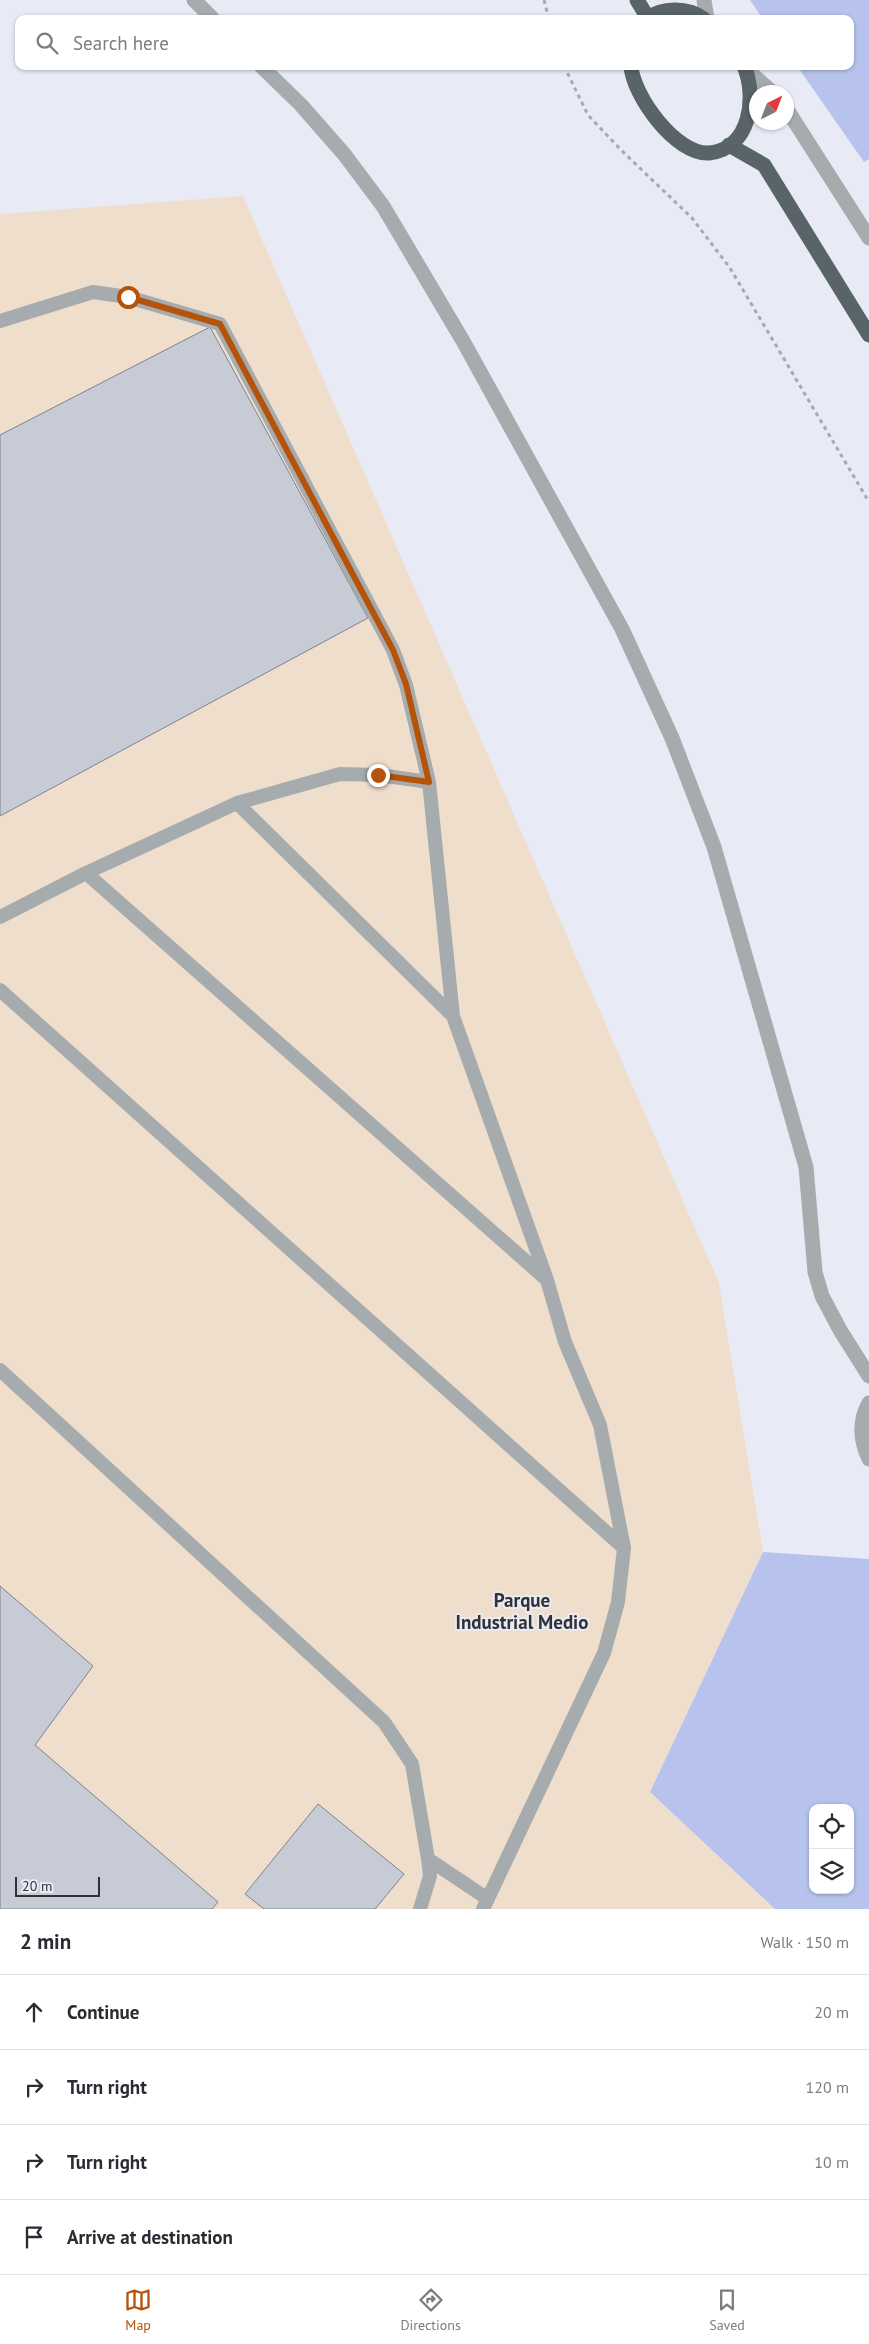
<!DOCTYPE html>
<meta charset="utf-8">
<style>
:root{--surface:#fff;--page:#f2f2f3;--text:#2b2b33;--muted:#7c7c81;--line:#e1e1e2;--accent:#b45309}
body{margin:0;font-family:"PT Sans",sans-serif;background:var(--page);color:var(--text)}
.controls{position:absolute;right:15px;bottom:15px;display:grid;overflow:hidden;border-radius:10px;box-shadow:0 1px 4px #0004}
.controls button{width:45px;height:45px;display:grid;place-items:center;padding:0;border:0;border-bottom:1px solid var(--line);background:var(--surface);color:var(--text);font:25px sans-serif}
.compass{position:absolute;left:749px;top:85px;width:45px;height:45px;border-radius:50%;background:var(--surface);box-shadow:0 1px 4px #0004;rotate:42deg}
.scale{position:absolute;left:15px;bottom:12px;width:85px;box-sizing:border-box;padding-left:5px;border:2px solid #313236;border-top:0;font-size:14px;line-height:18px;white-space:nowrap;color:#313236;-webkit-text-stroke:4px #e8ebf6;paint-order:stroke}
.stop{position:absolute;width:15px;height:15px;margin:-11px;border:4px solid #b45309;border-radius:50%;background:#fff}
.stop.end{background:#b45309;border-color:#fff;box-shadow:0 1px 5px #0008}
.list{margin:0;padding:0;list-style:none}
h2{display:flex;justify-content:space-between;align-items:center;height:65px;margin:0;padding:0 20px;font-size:21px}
h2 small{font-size:16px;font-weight:400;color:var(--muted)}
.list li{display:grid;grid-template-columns:32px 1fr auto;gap:15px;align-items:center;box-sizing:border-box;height:75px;padding:0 20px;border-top:1px solid var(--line)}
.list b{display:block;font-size:19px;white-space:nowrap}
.list em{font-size:16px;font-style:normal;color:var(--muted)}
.icon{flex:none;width:28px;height:28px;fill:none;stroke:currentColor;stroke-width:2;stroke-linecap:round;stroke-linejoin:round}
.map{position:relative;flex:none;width:869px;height:1909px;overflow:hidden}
.search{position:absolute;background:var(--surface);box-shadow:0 1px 4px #0004;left:15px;right:15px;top:15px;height:55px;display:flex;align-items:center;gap:12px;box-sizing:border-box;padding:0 18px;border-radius:10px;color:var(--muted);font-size:19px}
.sheet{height:365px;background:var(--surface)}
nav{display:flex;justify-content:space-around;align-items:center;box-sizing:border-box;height:70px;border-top:1px solid var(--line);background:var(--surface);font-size:14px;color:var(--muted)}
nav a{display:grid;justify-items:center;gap:2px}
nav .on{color:var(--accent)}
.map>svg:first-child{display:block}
</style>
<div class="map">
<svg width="869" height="1909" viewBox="0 0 869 1909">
<rect width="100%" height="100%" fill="#e8ebf6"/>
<!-- industrial -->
<path fill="#f0decd" d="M243 196 719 1283 763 1552 650 1792 775 1909H0V214Z"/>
<!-- green -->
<path fill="#b7c3ec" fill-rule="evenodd" d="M750 0H869V159L864 162 797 66H850V19H763Z
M763 1552 869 1559V1909H775L650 1792ZM813 1808H850V1890H813Z"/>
<!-- building -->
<path fill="#c7cbd6" stroke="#7f828c" d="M210 327 368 618 0 816V435Z
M0 1586 93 1666 35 1745 218 1902 212 1909H0Z
M318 1804 404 1874 375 1909H264L245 1894Z"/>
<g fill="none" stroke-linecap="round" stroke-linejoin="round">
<!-- path -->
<path stroke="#a6a9b1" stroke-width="3" stroke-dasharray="4 4" stroke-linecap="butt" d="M544 0 549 19
M564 66 588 115 621 150 692 218 730 268 869 502"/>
<!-- lane -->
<path stroke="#a6acae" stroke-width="14" d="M0 321 93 292 128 297 220 324 393 650 406 685 429 782 453 1016 547 1280 565 1342 600 1425 624 1548 618 1602 604 1653 483 1909
M237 803 453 1016
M86 873 546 1279
M0 917 86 873 237 803 340 774 379 775 429 782
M0 990 624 1548
M0 1370 384 1722 412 1764 428 1859 488 1899
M420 1909 430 1876 428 1859"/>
<!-- street -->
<path stroke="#a6acae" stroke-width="15" d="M194 0 213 19
M704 0 707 19
M261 66 301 105 344 154 383 206 463 341 622 629 672 738 714 847 806 1167 815 1272 822 1296 840 1330 869 1376
M745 68 772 92
M786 108 869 238
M869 1403C859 1421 860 1440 869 1459"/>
<!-- highway -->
<path stroke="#596468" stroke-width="15" d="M637 0 648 18
M647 19C661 7 689 7 704 19
M631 66C633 96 676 155 709 153 751 149 757 96 744 66
M729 145 764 165 869 335"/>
</g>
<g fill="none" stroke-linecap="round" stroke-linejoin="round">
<!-- route -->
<path stroke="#b45309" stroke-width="6" d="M128 297 220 324 393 650 406 684 429 782 378 775"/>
</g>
<g text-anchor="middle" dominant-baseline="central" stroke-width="4" stroke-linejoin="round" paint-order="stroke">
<!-- district labels -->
<g font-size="19" font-weight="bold" fill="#313236" stroke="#e8ebf6">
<text x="522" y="1600">Parque<tspan x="522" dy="22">Industrial Medio</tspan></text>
</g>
</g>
</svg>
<div class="controls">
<button><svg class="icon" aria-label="locate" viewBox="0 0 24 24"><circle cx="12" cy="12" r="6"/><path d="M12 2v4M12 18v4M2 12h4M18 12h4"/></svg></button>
<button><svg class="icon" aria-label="layers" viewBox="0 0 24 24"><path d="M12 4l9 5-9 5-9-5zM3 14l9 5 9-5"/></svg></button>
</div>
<svg class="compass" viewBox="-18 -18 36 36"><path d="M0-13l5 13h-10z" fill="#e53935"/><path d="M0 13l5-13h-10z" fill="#7c7c81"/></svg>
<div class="scale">20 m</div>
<div class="stop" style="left:128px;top:297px"></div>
<div class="stop end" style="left:378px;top:775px"></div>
<div class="search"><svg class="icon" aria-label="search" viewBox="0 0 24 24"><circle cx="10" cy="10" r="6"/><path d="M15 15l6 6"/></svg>Search here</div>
</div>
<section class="sheet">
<h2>2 min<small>Walk · 150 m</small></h2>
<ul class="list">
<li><svg class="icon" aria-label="ahead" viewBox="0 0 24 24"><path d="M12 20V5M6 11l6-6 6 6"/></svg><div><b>Continue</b></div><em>20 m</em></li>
<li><svg class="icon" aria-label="right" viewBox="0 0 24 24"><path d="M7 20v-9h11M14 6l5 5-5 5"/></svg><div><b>Turn right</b></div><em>120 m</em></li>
<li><svg class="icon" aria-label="right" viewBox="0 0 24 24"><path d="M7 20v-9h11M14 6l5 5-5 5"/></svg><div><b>Turn right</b></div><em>10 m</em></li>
<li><svg class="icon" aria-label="arrive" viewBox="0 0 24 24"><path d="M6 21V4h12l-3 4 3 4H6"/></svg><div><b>Arrive at destination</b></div></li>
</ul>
</section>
<nav>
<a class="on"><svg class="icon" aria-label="map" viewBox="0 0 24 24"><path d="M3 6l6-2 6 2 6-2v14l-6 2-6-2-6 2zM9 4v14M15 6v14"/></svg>Map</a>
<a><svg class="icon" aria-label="directions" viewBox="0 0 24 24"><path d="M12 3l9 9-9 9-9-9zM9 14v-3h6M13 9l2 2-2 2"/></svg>Directions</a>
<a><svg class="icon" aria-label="saved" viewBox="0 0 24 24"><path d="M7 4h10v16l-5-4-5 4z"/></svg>Saved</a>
</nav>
